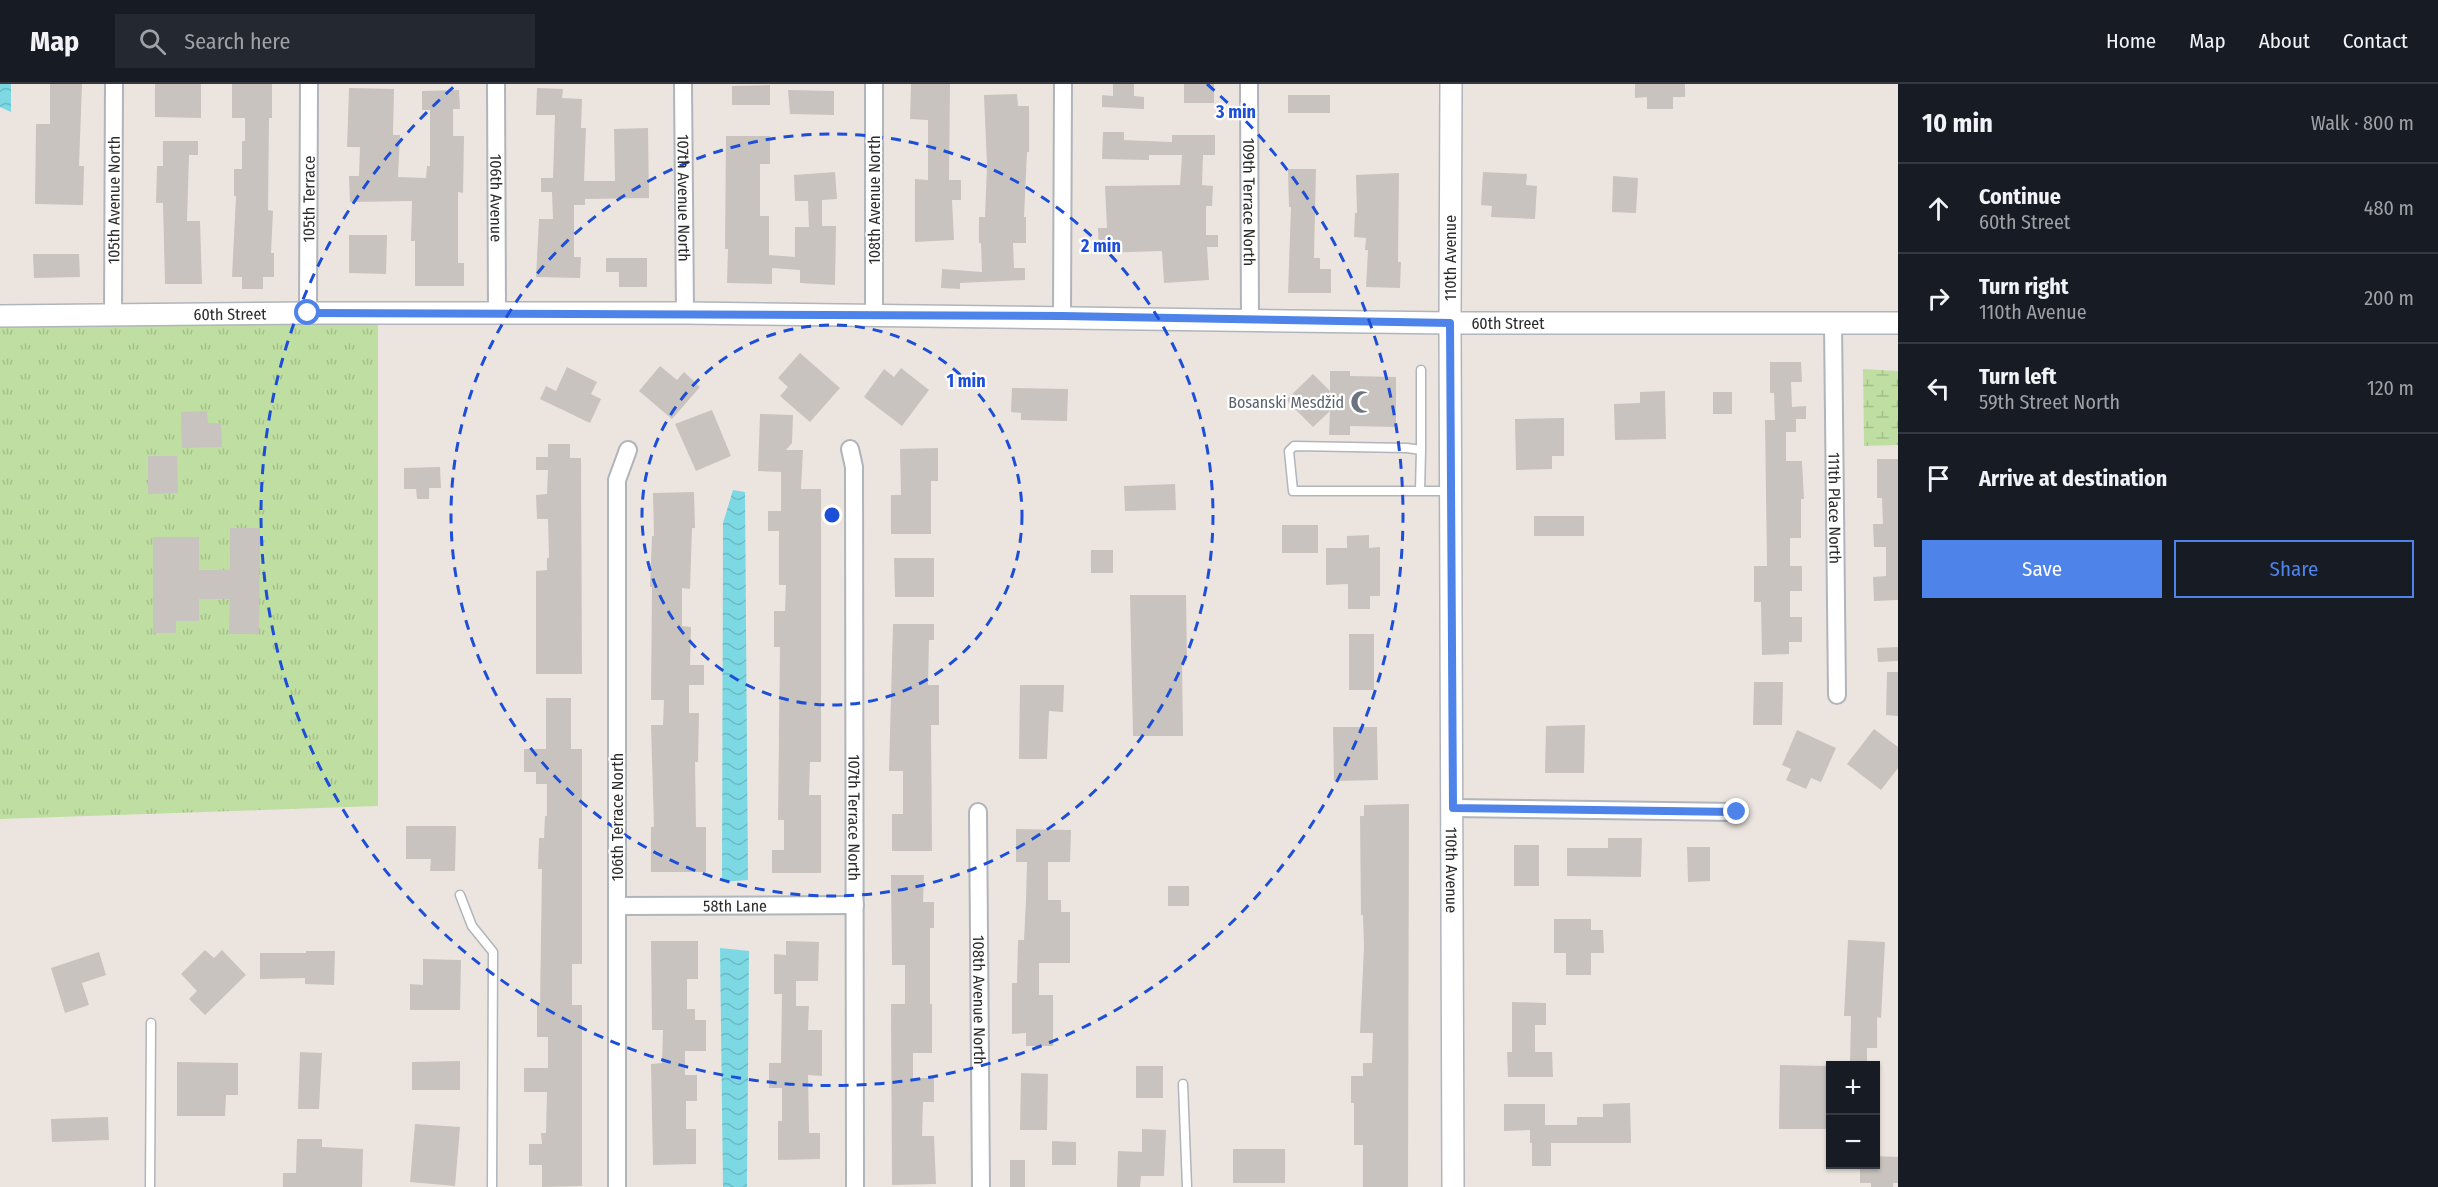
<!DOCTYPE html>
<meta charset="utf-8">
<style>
:root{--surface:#171b24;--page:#242831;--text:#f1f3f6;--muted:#9ea1a6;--line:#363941;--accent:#4e84ea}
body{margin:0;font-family:"Fira Sans Condensed",sans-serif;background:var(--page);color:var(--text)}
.controls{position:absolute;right:18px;bottom:18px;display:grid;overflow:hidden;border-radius:0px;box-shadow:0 2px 4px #0004}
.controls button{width:54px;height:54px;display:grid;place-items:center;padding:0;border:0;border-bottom:2px solid var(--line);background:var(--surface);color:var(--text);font:30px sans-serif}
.stop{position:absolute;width:18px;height:18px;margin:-14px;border:4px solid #4e84ea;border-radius:50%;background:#fff}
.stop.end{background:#4e84ea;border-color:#fff;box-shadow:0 2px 6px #0008}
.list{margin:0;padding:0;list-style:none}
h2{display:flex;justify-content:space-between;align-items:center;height:78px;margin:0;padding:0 24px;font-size:26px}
h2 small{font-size:20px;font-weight:400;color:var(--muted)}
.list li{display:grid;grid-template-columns:39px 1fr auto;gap:18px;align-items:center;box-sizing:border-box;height:90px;padding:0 24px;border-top:2px solid var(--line)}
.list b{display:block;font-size:22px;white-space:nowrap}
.list p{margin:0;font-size:20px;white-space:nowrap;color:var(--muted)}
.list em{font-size:20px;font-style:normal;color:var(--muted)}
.actions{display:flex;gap:12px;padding:18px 24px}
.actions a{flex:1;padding:14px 0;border:2px solid var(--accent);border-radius:0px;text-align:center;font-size:21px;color:var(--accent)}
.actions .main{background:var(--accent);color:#fff}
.icon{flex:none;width:33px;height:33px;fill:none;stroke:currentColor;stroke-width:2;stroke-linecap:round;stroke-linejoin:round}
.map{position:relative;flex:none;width:1898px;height:1103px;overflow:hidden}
header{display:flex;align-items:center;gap:36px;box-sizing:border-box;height:84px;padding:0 30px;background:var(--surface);border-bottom:2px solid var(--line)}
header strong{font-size:28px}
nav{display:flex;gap:33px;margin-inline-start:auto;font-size:21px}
.search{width:420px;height:54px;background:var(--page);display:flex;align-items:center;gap:15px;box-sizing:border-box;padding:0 21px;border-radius:0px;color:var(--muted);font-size:22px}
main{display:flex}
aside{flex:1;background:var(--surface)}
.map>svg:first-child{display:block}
</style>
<header>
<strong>Map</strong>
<div class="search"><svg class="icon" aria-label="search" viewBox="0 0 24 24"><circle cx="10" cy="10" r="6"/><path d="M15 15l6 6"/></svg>Search here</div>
<nav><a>Home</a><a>Map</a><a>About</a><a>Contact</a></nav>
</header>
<main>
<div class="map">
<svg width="1898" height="1103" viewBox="0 0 1898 1103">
<defs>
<pattern id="wetland-marsh" width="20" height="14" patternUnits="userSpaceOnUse" patternTransform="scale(1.5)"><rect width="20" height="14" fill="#bfdea1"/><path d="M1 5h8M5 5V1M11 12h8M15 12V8" fill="none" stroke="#a4bf8b"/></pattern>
<pattern id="park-tufts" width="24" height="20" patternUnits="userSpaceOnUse" patternTransform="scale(1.5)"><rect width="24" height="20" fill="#bfdea1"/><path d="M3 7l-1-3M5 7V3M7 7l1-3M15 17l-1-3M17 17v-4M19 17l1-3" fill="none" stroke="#a4bf8b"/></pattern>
<pattern id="water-waves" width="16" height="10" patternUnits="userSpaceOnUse" patternTransform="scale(1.5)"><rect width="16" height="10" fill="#7cd9e4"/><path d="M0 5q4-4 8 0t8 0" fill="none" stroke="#6bbac4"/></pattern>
</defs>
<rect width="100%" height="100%" fill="#ece5df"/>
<!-- wetland -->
<path fill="url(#wetland-marsh)" d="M1863 285 1898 287V361L1864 362Z"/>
<!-- park -->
<path fill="url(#park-tufts)" d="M378 237V722L0 735V240Z"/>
<!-- water -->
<path fill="url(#water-waves)" d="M0 0H11V28L0 23Z
M733 406 745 408 748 796 722 798 723 439Z
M720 864 749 867 747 1103H723Z"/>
<!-- building -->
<path fill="#c8c3be" d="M50 0H82L79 82H84L83 121 35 120 36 40H50Z
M155 0H201V34L155 33Z
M232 0H272V34H269L268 126 273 127 271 169H274V193H263V205H242V193H232L236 112H234V85H242V57H245V34H232Z
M911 0H950L949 96H961V116H952L954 156 915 158V95L928 96V36L910 35Z
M1113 0H1134V12L1144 13V25L1102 23V11L1113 12Z
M1184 0H1214V19H1184Z
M1635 0H1685V13H1673V25H1647V13L1635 14Z
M770 1V21H732V2Z
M349 4 394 5 393 51H400L398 93 426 94 427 82H430V26H422V7L459 6 460 25H453V52H464L463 109 458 108V179H464V202H415V157H411L412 117 350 118 349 92H359L360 63H347Z
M537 4 563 5 562 14 582 15 581 44H586L584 97H615L614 45 648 44 649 114 585 115V121H574V173H581L580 194 536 193 539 135H553L552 108H541V94H553L555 31H536Z
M788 6 834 7V31L790 30Z
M1017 10 1018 22H1029V68H1027L1024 133H1026V159H1013L1014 184H1025V196L960 199V205L941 204 942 185 982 188 981 159H979V133H985L987 81 984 11Z
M1288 11H1330V29H1288Z
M1103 48H1124V56L1172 58V51H1215V71H1203L1202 101 1213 102 1212 122H1206V151H1218V163H1207L1209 196 1164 199 1162 167 1099 169 1098 144H1107L1105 102 1180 101 1182 71H1149V76L1102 75Z
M726 52H770V80H760V132H769V171L795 173V143H809L808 117H795L794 91 835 88 837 115 822 116V142H836L835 201 800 199V186L772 184V200L727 199 728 165H725Z
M163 57H198V71H189L187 137H200L202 200H165L163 119H156L157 82H163Z
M1288 85H1316L1314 174H1320V185H1331V209H1288L1291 123H1289Z
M1483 88 1527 90 1526 101 1537 102 1535 135 1491 133 1492 122 1481 121Z
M1399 89 1398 178H1401L1400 204 1366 203 1368 166H1365L1366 154 1354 153 1355 129H1357L1356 91Z
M1613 92 1638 94 1636 129 1612 128Z
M349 151H387L386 190 349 189Z
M33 170H79L80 193 34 194Z
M606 174H647V203H619V188H606Z
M800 269 840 304 810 338 780 312 788 303 778 294Z
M1770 278H1801L1802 298H1791L1792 323 1806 322V335H1796V348H1786V377H1802L1804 415H1801V454H1790V482H1802V507H1790V533H1802V558H1789V570L1762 571 1761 518H1754V482H1767L1765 336H1775L1774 309H1770Z
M660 282 677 296 684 288 700 303 672 335 639 307Z
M567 283 597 298 591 310 601 315 590 339 540 315 546 302 556 307Z
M901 284 929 306 902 342 864 313 884 285 894 293Z
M1330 287H1350V292L1396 293V343L1350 342V351H1329L1330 327 1313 343 1286 316 1313 290 1330 307Z
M1012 304 1068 305 1067 337 1021 336V329L1011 328Z
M1665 307 1666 355 1615 356 1614 320 1640 319V308Z
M1713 308H1732V330H1713Z
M712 326 731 372 696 387 675 340Z
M207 327 208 339H221L222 363 182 364 181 328Z
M760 330 793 331 792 359 786 366H803L801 405H821V678H810L809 711H821V789H772V766H784V736H778L780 563H774V527H785L786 501H779V447H768V427H781V388L758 387Z
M1564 334V372H1552V385L1516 386 1515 335Z
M548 360H570V374H581L582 590H536V487L547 486V474H549L548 435H537L536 411 547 410 548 386H536V373H548Z
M938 364V397H931V450H891V411H901L900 365Z
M148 372H177L178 409 148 410Z
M1877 375H1898V516L1874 517 1873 493 1886 492V463H1874L1873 440H1883L1882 414H1877Z
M440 383 441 404H429V415H417L416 405H404V384Z
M1175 400 1176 426 1125 427 1124 402Z
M694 408 695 444H692L690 505 682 504V542L691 543 690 581H704V601H689V629H699L698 678H695L696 743H706V788H651V743H654L651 641H663L664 616H651L652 503H650L652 452H654L653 409Z
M1534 432H1584V452H1534Z
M1282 441H1318V469H1282Z
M230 444H260L259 550H229L230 515H199V537H176V549H153V453H199V486H230Z
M1369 451V464L1380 463V512H1370V525H1348V500L1326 501V464H1347V452Z
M1091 466H1113V489H1091Z
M894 474H934V513H895Z
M1130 511H1186L1187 577H1182L1183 652H1133Z
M893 540H934V556H929L928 601H939V641H931L932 767H892V730H903V687H889Z
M1349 550H1374V606H1349Z
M1898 563V577L1878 578 1877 564Z
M1887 588H1898V632L1886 631Z
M1754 598H1783L1782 641H1753Z
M1020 601H1064L1063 628 1049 627 1047 675H1019Z
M546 614H571V665H582V880H572V921H582V1102L542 1103V1081H529V1060H542L541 1049H546L547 1008H524V984H548V953H537V921H540L542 785H538L539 754H544L545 732H547V700H536V688H524V665H546Z
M1585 641 1584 689H1545L1546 642Z
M1333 643H1377L1378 696 1334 697Z
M1874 645 1898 663V684L1881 706 1847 680Z
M1797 646 1836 664 1821 698 1811 694 1806 705 1786 696 1791 685 1782 681Z
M1409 720 1408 1103H1363V1061H1354V1019H1351V992H1363V979H1372L1373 949H1360L1364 863 1363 831H1361L1360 732H1364V721Z
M406 742H456L455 787H430L431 775H406Z
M1016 745 1071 746 1070 778H1048V816H1061V828H1070V879H1039V911H1053V962H1026V949L1012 950V899H1017L1018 856H1024L1026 816 1027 778H1016Z
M1608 754H1642L1641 793 1567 792V764H1608Z
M1514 761H1539V802H1514Z
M1687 763H1710V797L1688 798Z
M891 791H924L923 818H934V844H930V920H932V969H913V994H934V1018H923L922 1052H934L936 1100 892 1101 891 920H905V881H892Z
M1168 802H1189V822H1168Z
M1554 835H1591V846H1603L1604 869H1591V891H1566V869H1554Z
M1848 856 1885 858 1881 934 1877 933V964H1867V981H1850L1851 932H1844Z
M651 857H698V895H687V925H695V936H706V967H685V991H697V1017H686V1045H696V1080L653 1081 651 980 662 979 663 946H652Z
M786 857 819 858 818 897H796V922H809L808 946H822V992L808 991 809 1049H820V1075L778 1076V1037H782V1004H769V979H781L782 910H774V870L786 871Z
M205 866 214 874 222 866 246 891 205 931 189 915 197 907 181 890Z
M306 867H335L334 901 305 900V894L260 895V869H306Z
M99 868 106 891 82 899 89 921 65 929 51 884Z
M423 875 461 876 460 926H410V900L423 901Z
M1512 918 1546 919V941H1535V968H1552L1553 993H1508L1507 968H1512Z
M300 968 322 969 319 1025H298Z
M460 977V1006H412V978Z
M177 978 238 979V1011H226L225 1032H177Z
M1780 981 1829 982 1828 1045H1779Z
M1136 982H1163V1014H1136Z
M1021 989 1048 990 1047 1046H1020Z
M1630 1019 1631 1059H1551V1082H1532V1059H1530V1046L1504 1047V1020H1545V1041H1577V1033H1603V1020Z
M108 1033 109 1056 52 1058 51 1035Z
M415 1040 460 1043 455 1102 410 1098Z
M1142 1045 1166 1046 1164 1092H1141L1140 1103H1117L1118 1067 1142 1068Z
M297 1055H322V1063L363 1065 362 1103H283V1089H296Z
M1052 1057 1076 1058V1081H1052Z
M1233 1065H1285V1099H1233Z
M1875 1072 1898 1073V1099H1893V1103H1871V1099H1860V1080H1875Z
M1010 1076H1025V1103H1010Z"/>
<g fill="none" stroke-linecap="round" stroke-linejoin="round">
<!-- service casing -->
<g stroke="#b0b4bb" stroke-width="11">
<path id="service" d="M1421 286V366
M1420 407 1421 366 1407 364 1294 362 1289 367 1293 407H1450
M460 811 472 842 493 868 492 1103
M1183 1000 1187 1103
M150 1103 151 939"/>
</g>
<!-- minor casing -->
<g stroke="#b0b4bb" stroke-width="20">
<g id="minor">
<path id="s1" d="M496 0 497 229"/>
<path id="s2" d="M683 0 685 229"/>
<path id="s3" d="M1249 0 1250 236"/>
<path id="s4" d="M308 229 309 0"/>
<path id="s5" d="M113 232 114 0"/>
<path d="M1062 232 1063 0"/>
<path d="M874 233V0"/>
<path id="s6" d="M1833 238 1837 611"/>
<path id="s7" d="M850 365 854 383 855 1103"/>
<path d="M1453 724 1737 728"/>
<path id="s8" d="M978 728 981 1103"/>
<path id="s9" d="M617 822 855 821"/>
<path d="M617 1103V396L628 366"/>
</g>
</g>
<!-- tertiary casing -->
<g stroke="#b0b4bb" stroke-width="24">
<g id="tertiary">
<path id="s10" d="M1451 0 1450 239 1453 1103"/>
<path id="s11" d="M0 232 308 229H685L1450 239H1898"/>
</g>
</g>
<!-- service -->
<use href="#service" stroke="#fff" stroke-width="8"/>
<!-- minor -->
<use href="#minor" stroke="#fff" stroke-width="16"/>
<!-- tertiary -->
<use href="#tertiary" stroke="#fff" stroke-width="21"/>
</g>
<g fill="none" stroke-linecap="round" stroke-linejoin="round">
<!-- route -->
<path stroke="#4e84ea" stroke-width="8" d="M308 229 1062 232 1450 239 1453 724 1737 728"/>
</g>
<!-- distance rings -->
<g fill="none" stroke="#1d4ed8" stroke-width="3" stroke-dasharray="10 8">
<circle cx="832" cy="431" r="190"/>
<circle cx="832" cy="431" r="381"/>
<path d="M1207 0A571 571 0 1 1 457 0"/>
</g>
<!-- icons -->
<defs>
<g id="mosque-bare" transform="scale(1.8)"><path d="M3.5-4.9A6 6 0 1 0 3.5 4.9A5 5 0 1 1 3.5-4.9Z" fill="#6b7280" stroke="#fff" stroke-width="2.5" paint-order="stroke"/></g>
</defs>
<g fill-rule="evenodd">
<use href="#mosque-bare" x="1362" y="318"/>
</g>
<g text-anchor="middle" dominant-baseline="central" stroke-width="4.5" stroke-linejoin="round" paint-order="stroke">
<!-- street labels -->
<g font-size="16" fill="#2c2c2c" stroke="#fff">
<text stroke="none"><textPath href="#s4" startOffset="114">105th Terrace</textPath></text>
<text stroke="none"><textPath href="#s1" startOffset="114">106th Avenue</textPath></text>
<text stroke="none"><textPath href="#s2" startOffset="114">107th Avenue North</textPath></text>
<text stroke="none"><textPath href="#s5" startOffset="116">105th Avenue North</textPath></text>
<text transform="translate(874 116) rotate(-90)">108th Avenue North</text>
<text stroke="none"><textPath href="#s3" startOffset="118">109th Terrace North</textPath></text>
<text transform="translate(1450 174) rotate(-90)">110th Avenue</text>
<text stroke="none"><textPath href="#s11" startOffset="230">60th Street</textPath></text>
<text stroke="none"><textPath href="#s11" startOffset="1508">60th Street</textPath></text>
<text stroke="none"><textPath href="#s6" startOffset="186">111th Place North</textPath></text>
<text transform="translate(617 733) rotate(-90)">106th Terrace North</text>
<text stroke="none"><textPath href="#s7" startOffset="369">107th Terrace North</textPath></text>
<text stroke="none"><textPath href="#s10" startOffset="786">110th Avenue</textPath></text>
<text stroke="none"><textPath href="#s9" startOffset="118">58th Lane</textPath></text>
<text stroke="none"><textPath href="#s8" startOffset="188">108th Avenue North</textPath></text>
</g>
<!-- worship labels -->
<g font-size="16" fill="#5b616d" stroke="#fff" text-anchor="end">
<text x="1344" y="318">Bosanski Mesdžid</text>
</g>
</g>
<circle cx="832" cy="431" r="9" fill="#1d4ed8" stroke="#fff" stroke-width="3"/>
<g font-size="18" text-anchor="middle" font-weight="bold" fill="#1d4ed8" stroke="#fff" stroke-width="4.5" stroke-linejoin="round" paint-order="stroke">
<text x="1236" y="34">3 min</text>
<text x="1101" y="168">2 min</text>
<text x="966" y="303">1 min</text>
</g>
</svg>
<div class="controls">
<button>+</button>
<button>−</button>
</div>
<div class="stop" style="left:308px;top:229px"></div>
<div class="stop end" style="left:1737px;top:728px"></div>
</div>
<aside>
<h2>10 min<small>Walk · 800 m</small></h2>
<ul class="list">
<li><svg class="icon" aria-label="ahead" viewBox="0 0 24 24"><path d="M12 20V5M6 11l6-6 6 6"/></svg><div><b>Continue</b><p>60th Street</p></div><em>480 m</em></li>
<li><svg class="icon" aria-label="right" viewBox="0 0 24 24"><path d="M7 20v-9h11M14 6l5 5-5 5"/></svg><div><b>Turn right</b><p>110th Avenue</p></div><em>200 m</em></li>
<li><svg class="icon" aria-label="left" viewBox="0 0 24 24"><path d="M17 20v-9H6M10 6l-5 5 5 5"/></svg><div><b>Turn left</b><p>59th Street North</p></div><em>120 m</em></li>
<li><svg class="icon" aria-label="arrive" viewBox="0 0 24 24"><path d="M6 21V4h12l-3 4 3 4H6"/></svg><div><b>Arrive at destination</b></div></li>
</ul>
<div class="actions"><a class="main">Save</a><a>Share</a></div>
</aside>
</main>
